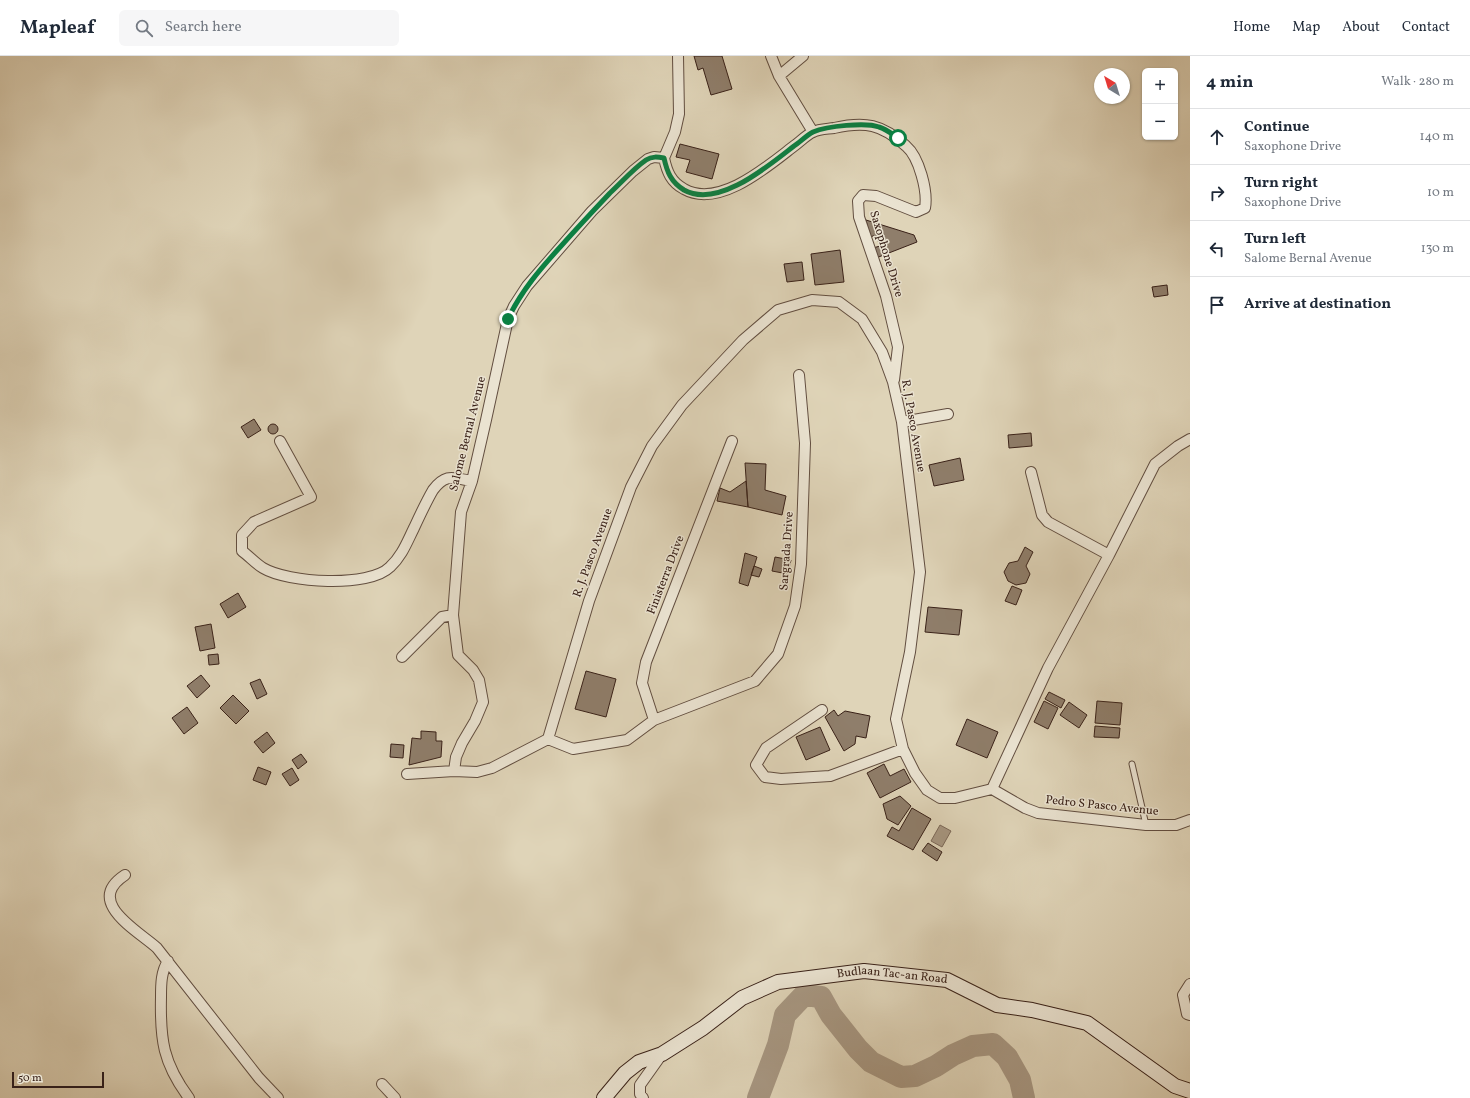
<!DOCTYPE html>
<meta charset="utf-8">
<style>
:root{--surface:#fff;--page:#f6f6f7;--text:#1f2937;--muted:#747a83;--line:#e0e1e3}
body{margin:0;font-family:Vollkorn,serif;background:var(--page);color:var(--text)}
.controls{position:absolute;right:12px;top:12px;display:grid;overflow:hidden;border-radius:6px;box-shadow:0 1px 3px #0004}
.controls button{width:36px;height:36px;display:grid;place-items:center;padding:0;border:0;border-bottom:1px solid var(--line);background:var(--surface);color:var(--text);font:20px sans-serif}
.compass{position:absolute;left:1094px;top:12px;width:36px;height:36px;border-radius:50%;background:var(--surface);box-shadow:0 1px 3px #0004;rotate:322deg}
.scale{position:absolute;left:12px;bottom:10px;width:92px;box-sizing:border-box;padding-left:4px;border:2px solid #392118;border-top:0;font-size:11px;line-height:14px;white-space:nowrap;color:#392118;-webkit-text-stroke:3px #eae3d1;paint-order:stroke}
.stop{position:absolute;width:12px;height:12px;margin:-9px;border:3px solid #0b8043;border-radius:50%;background:#fff}
.stop.end{background:#0b8043;border-color:#fff;box-shadow:0 1px 4px #0008}
.list{margin:0;padding:0;list-style:none}
h2{display:flex;justify-content:space-between;align-items:center;height:52px;margin:0;padding:0 16px;font-size:17px}
h2 small{font-size:13px;font-weight:400;color:var(--muted)}
.list li{display:grid;grid-template-columns:26px 1fr auto;gap:12px;align-items:center;box-sizing:border-box;height:56px;padding:0 16px;border-top:1px solid var(--line)}
.list b{display:block;font-size:15px;white-space:nowrap}
.list p{margin:0;font-size:13px;white-space:nowrap;color:var(--muted)}
.list em{font-size:13px;font-style:normal;color:var(--muted)}
.icon{flex:none;width:22px;height:22px;fill:none;stroke:currentColor;stroke-width:2;stroke-linecap:round;stroke-linejoin:round}
.map{position:relative;flex:none;width:1190px;height:1042px;overflow:hidden}
header{display:flex;align-items:center;gap:24px;box-sizing:border-box;height:56px;padding:0 20px;background:var(--surface);border-bottom:1px solid var(--line)}
header strong{font-size:19px}
nav{display:flex;gap:22px;margin-inline-start:auto;font-size:14px}
.search{width:280px;height:36px;background:var(--page);display:flex;align-items:center;gap:10px;box-sizing:border-box;padding:0 14px;border-radius:6px;color:var(--muted);font-size:15px}
main{display:flex}
aside{flex:1;background:var(--surface)}
.map>svg:first-child{display:block}
</style>
<header>
<strong>Mapleaf</strong>
<div class="search"><svg class="icon" aria-label="search" viewBox="0 0 24 24"><circle cx="10" cy="10" r="6"/><path d="M15 15l6 6"/></svg>Search here</div>
<nav><a>Home</a><a>Map</a><a>About</a><a>Contact</a></nav>
</header>
<main>
<div class="map">
<svg width="1190" height="1042" viewBox="0 0 1190 1042">
<rect width="100%" height="100%" fill="#dfd4b8"/>
<filter id="stains"><feTurbulence type="fractalNoise" baseFrequency=".005" numOctaves="4"/><feColorMatrix values="0 0 0 0 .2 0 0 0 0 .09 0 0 0 0 .02 0 0 0 .5 -.17"/></filter>
<radialGradient id="worn" r=".72"><stop offset=".6" stop-color="#630" stop-opacity="0"/><stop offset="1" stop-color="#630" stop-opacity=".3"/></radialGradient>
<!-- water -->
<path fill="#a79782" stroke="#7b6858" d="M940 769 951 775 942 791 931 785Z"/>
<g fill="none" stroke-linecap="round" stroke-linejoin="round">
<!-- river -->
<path stroke="#a79782" stroke-width="22" d="M758 1042 778 989 785 959 804 939 821 941 831 959 858 993 871 1006 901 1021 915 1020 936 1010 953 999 973 990 993 988 1007 1001 1020 1024 1024 1042"/>
</g>
<!-- building -->
<path fill="#8f7e6b" stroke="#392118" d="M694 0H722L732 33 711 39 703 12 698 14Z
M680 88 719 98 712 123 686 116 690 104 676 101Z
M866 164 914 179 917 186 876 202 873 192 880 190 876 179 870 181Z
M840 194 844 226 815 229 811 198Z
M802 206 804 224 787 226 784 208Z
M1167 229 1168 239 1154 241 1152 231Z
M254 363 261 374 248 382 241 371Z
M268 373a5 5 0 1 1 10 0a5 5 0 1 1-10 0Z
M1031 377 1032 390 1009 392 1008 379Z
M960 402 964 424 934 430 929 409Z
M745 407 766 408 765 434 786 440 782 459 748 451Z
M746 425 748 451 717 445 720 432 730 436Z
M1025 491 1033 496 1026 510 1030 518 1026 527 1016 529 1008 525 1004 516 1009 507 1018 505Z
M745 497 757 501 748 530 739 527Z
M775 501 791 504 788 518 772 515Z
M754 510 762 513 759 521 751 519Z
M1012 530 1022 534 1016 549 1005 545Z
M238 537 246 551 228 562 220 548Z
M928 551 962 554 959 579 925 576Z
M211 568 215 592 200 595 195 571Z
M218 598 219 608 209 609 208 599Z
M586 615 616 623 606 661 575 653Z
M201 619 210 630 197 642 187 630Z
M260 623 267 638 257 643 250 627Z
M1049 636 1065 644 1061 652 1045 643Z
M233 639 249 655 236 668 220 652Z
M1044 645 1058 652 1048 673 1034 666Z
M1097 645 1122 647 1120 669 1095 667Z
M1069 646 1087 659 1079 672 1060 659Z
M187 651 198 667 184 678 172 662Z
M834 654 838 660 845 655 870 660 866 682 856 680 855 688 844 695 825 661Z
M967 663 998 676 987 702 956 689Z
M1095 670 1120 672 1119 682 1094 681Z
M820 671 830 694 806 704 796 681Z
M421 675 436 676V685H442L441 701 409 709 412 682 421 683Z
M267 676 275 687 263 697 254 686Z
M391 688 404 689 403 702 390 701Z
M301 698 307 706 298 713 292 704Z
M884 708 890 720 904 713 911 726 880 742 867 717Z
M258 711 271 716 266 729 253 724Z
M292 712 299 724 290 730 282 718Z
M900 740 911 750 898 769 887 763 883 748Z
M912 752 931 763 913 794 887 780 892 771 899 775Z
M928 787 942 796 937 805 922 795Z"/>
<g fill="none" stroke-linecap="round" stroke-linejoin="round">
<!-- lane casing -->
<g stroke="#624e40" stroke-width="7">
<path id="lane" d="M1132 708 1146 769"/>
</g>
<!-- street casing -->
<g stroke="#624e40" stroke-width="12">
<path id="street" d="M771 0 779 20 813 76
M779 20 803 0
M664 102C667 116 671 126 684 133 719 153 768 110 794 90 800 86 806 79 813 76 819 73 827 73 834 72 865 65 882 68 906 90 919 101 928 135 925 152L916 156 876 140 863 139 858 145 859 161 886 240 898 291 894 324
M664 102 675 76 679 58 678 0
M902 366 948 358
M280 385 311 441 254 466 242 479V495C249 500 256 508 263 512 288 527 369 532 390 511 402 500 407 486 414 472 420 459 426 446 433 434 446 417 453 422 472 425
M1031 416 1042 459 1048 466 1109 499
M402 601 442 561 453 559
M822 654 766 692 756 709 765 721 781 723 830 720 903 693
M654 664 642 627 646 606 732 385
M548 683 589 545 631 431 652 390 682 349 743 284 778 254 812 244 839 246 862 263 882 296 893 326 902 366 920 516 910 596 896 663 903 693 915 717 927 734 940 742H955L992 733
M548 683 573 693 627 684 654 664 755 625 778 598 795 550 801 508 805 387 799 319
M454 715 456 701 462 687 475 665 483 646 479 624 473 614 458 599 453 559 461 456 472 425 486 364 508 263 514 250 527 230 592 155 633 115 648 103 654 101 664 102
M407 718 454 715 477 716 492 712 548 683
M992 733 1048 612 1109 499 1155 408 1178 390 1190 383
M992 733 1025 752 1038 757 1146 769H1176L1190 764
M125 819C84 846 137 874 157 892L259 1022 278 1042
M168 905C161 916 161 928 161 941 160 984 163 1007 189 1042
M1190 928 1183 939 1187 958 1190 959
M382 1028 395 1042
M643 1042 640 1038V1029L662 998"/>
</g>
<!-- secondary casing -->
<g stroke="#392118" stroke-width="16">
<g id="secondary">
<path id="s1" d="M604 1042 625 1017 639 1006 662 998 703 972 742 942 778 926 864 915 947 924 997 949 1032 954 1087 967 1175 1030 1190 1035"/>
</g>
</g>
<!-- lane -->
<use href="#lane" stroke="#eae3d1" stroke-width="5"/>
<!-- street -->
<use href="#street" stroke="#eae3d1" stroke-width="10"/>
<!-- secondary -->
<use href="#secondary" stroke="#eae3d1" stroke-width="14"/>
</g>
<g fill="none" stroke-linecap="round" stroke-linejoin="round">
<!-- route -->
<path stroke="#0b8043" stroke-width="5" d="M508 263C521 235 541 212 562 189 578 171 594 154 610 137 622 126 633 113 646 104 652 100 658 101 664 102 667 116 671 126 684 134 718 153 768 110 794 90 800 86 807 79 813 76 827 70 866 66 879 71 886 73 892 78 898 82"/>
</g>
<g text-anchor="middle" dominant-baseline="central" stroke-width="3" stroke-linejoin="round" paint-order="stroke">
<!-- street labels -->
<g font-size="12" fill="#392118" stroke="#eae3d1">
<text transform="translate(886 198) rotate(73)">Saxophone Drive</text>
<text transform="translate(913 370) rotate(80)">R. J. Pasco Avenue</text>
<text transform="translate(468 378) rotate(-76)">Salome Bernal Avenue</text>
<text transform="translate(787 495) rotate(-86)">Sargrada Drive</text>
<text transform="translate(593 497) rotate(-70)">R. J. Pasco Avenue</text>
<text transform="translate(666 519) rotate(-69)">Finisterra Drive</text>
<text transform="translate(1102 750) rotate(6)">Pedro S Pasco Avenue</text>
<text stroke="none"><textPath href="#s1" startOffset="327">Budlaan Tac-an Road</textPath></text>
</g>
</g>
<rect width="100%" height="100%" filter="url(#stains)"/>
<rect width="100%" height="100%" fill="url(#worn)"/>
</svg>
<div class="controls">
<button>+</button>
<button>−</button>
</div>
<svg class="compass" viewBox="-18 -18 36 36"><path d="M0-13l5 13h-10z" fill="#e53935"/><path d="M0 13l5-13h-10z" fill="#747a83"/></svg>
<div class="scale">50 m</div>
<div class="stop" style="left:898px;top:82px"></div>
<div class="stop end" style="left:508px;top:263px"></div>
</div>
<aside>
<h2>4 min<small>Walk · 280 m</small></h2>
<ul class="list">
<li><svg class="icon" aria-label="ahead" viewBox="0 0 24 24"><path d="M12 20V5M6 11l6-6 6 6"/></svg><div><b>Continue</b><p>Saxophone Drive</p></div><em>140 m</em></li>
<li><svg class="icon" aria-label="right" viewBox="0 0 24 24"><path d="M7 20v-9h11M14 6l5 5-5 5"/></svg><div><b>Turn right</b><p>Saxophone Drive</p></div><em>10 m</em></li>
<li><svg class="icon" aria-label="left" viewBox="0 0 24 24"><path d="M17 20v-9H6M10 6l-5 5 5 5"/></svg><div><b>Turn left</b><p>Salome Bernal Avenue</p></div><em>130 m</em></li>
<li><svg class="icon" aria-label="arrive" viewBox="0 0 24 24"><path d="M6 21V4h12l-3 4 3 4H6"/></svg><div><b>Arrive at destination</b></div></li>
</ul>
</aside>
</main>
